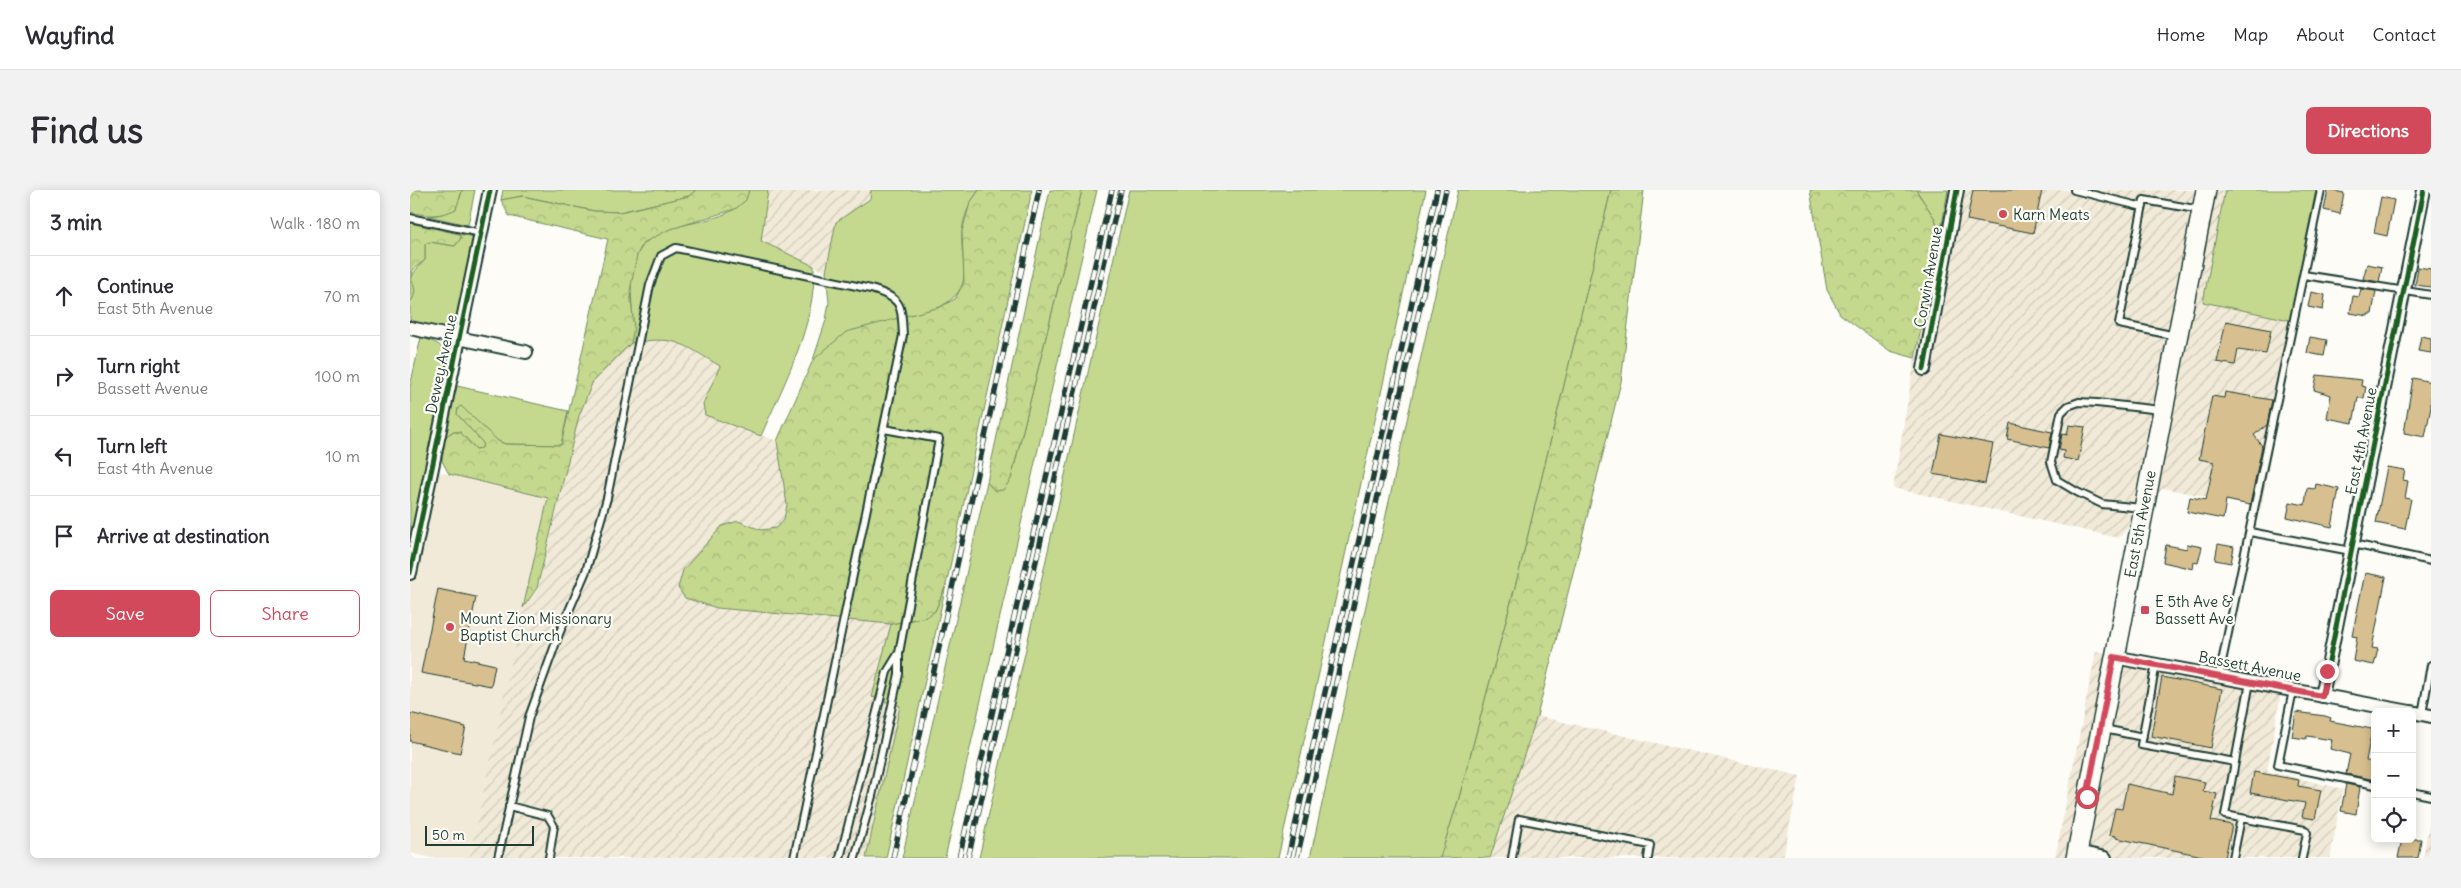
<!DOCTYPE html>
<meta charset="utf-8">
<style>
:root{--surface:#fff;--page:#f2f2f3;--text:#2b2b33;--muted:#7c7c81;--line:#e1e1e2;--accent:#d1495b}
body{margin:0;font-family:Delius,sans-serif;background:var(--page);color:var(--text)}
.controls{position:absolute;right:15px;bottom:15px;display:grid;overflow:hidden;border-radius:8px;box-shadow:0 2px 12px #0003}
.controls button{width:45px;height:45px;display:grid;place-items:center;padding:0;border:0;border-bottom:1px solid var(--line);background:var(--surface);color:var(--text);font:25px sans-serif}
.scale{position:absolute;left:15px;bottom:12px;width:109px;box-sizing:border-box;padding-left:5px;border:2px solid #1f3d34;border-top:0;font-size:14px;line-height:18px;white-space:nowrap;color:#1f3d34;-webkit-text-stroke:4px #fdfcf7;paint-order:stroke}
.stop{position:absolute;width:15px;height:15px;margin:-11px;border:4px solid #d1495b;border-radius:50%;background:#fff}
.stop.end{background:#d1495b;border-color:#fff;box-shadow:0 1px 5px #0008}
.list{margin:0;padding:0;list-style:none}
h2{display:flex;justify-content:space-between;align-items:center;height:65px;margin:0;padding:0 20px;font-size:21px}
h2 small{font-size:16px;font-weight:400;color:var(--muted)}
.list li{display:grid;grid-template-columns:32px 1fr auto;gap:15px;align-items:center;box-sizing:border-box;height:80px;padding:0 20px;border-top:1px solid var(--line)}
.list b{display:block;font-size:19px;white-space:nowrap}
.list p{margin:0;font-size:16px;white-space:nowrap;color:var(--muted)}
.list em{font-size:16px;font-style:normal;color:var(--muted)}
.actions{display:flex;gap:10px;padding:15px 20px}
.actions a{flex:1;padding:11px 0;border:1px solid var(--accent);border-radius:8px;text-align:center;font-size:18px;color:var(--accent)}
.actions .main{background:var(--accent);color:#fff}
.icon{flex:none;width:28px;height:28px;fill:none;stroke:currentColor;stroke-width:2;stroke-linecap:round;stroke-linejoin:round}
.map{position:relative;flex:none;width:2021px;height:668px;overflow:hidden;border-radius:8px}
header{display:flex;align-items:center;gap:30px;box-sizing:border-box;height:70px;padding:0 25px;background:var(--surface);border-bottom:1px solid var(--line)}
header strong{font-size:24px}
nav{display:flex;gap:28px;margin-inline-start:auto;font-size:18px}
.intro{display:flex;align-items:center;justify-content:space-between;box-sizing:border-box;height:120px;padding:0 30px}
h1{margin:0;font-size:35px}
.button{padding:12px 22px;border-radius:8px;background:var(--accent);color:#fff;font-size:18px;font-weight:700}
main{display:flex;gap:30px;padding:0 30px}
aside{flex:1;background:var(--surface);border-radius:8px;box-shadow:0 2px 12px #0003}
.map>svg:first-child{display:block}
</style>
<header>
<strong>Wayfind</strong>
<nav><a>Home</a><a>Map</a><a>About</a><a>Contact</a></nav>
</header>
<div class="intro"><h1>Find us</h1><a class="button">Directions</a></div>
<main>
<aside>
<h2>3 min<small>Walk · 180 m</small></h2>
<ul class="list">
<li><svg class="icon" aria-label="ahead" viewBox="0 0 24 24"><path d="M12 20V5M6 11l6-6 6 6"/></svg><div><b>Continue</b><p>East 5th Avenue</p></div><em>70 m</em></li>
<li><svg class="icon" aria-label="right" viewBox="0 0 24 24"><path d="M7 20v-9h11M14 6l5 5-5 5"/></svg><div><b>Turn right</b><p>Bassett Avenue</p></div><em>100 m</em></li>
<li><svg class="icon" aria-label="left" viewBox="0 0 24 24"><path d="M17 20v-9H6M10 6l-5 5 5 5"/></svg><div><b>Turn left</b><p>East 4th Avenue</p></div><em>10 m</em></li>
<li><svg class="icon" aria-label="arrive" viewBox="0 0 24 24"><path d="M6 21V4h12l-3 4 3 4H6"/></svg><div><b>Arrive at destination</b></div></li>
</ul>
<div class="actions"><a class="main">Save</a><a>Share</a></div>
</aside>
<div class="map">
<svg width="2021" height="668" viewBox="0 0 2021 668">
<defs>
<pattern id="industrial-furrows" width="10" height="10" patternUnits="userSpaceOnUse" patternTransform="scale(1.25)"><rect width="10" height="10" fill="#f2ead8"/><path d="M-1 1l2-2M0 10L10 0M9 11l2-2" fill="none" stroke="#cfcaba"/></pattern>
<pattern id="forest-crowns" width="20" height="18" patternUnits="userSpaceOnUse" patternTransform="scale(1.25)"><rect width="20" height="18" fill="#c4d98e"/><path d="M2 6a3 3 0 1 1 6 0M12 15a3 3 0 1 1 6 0" fill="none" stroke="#a8bb7b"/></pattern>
</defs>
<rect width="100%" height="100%" fill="#fdfcf7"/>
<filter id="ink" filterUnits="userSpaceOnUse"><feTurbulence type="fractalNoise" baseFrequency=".02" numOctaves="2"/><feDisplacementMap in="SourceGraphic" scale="10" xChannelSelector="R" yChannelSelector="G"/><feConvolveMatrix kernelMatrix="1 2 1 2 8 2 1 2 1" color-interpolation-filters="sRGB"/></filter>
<g filter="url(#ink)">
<!-- built -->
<path fill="#f2ead8" d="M17 279 138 308 59 668H22L0 663V350Z"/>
<!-- industrial -->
<path fill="url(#industrial-furrows)" d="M358 0H461L460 9 426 32 416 82 351 52Z
M1538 0H1815L1793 112 1886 131 1851 318 1753 298 1709 348 1483 298 1505 168Z
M247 149 265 151 310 176 293 214 295 225 367 251 377 315 374 329 366 338 351 340 328 331 275 408 307 418 481 434 462 507 490 515 456 668H59L113 418 128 398 169 226 183 191 221 153Z
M1686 461 1872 498 1857 581 1933 599 1920 668H1645Z
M1127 526 1390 586 1373 668H1080Z
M2021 623V668H2013Z"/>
<!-- green -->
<path fill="#c4d98e" stroke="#728b61" d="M52 0H65L58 35 18 26C36 25 49 20 52 0Z
M93 0H286L279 6 210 22 184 21 113 6 91 10Z
M339 0H358L351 51 404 76C406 135 374 193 351 246L295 225 293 214 310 176C272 154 267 145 221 153 227 124 214 92 228 63 248 22 326 43 339 0Z
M461 0H569C560 12 553 27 552 43 550 77 567 96 530 117L403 170 416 130 419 112 416 82 426 32 460 9Z
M672 0H687L535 668H492L577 292 585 301 601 289Z
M719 0H1016L868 668H569Z
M1048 0H1201L1110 378 1049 608 1030 668H900Z
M1506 0H1538L1530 46 1525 29Z
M1815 0H1906L1880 130 1793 112Z
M49 44 65 47 47 135 40 140 0 132V112L3 108C0 86 0 86 15 70V54L20 52 45 56 51 48Z
M11 147C28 154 34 153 38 173L0 350V197Z
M47 196 158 221 151 255 95 254 88 251 51 217 47 224 73 253 72 259H66L50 242H42L35 247Z
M536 395 476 668H456L490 516 462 507 481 434 516 427 525 421Z"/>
<!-- forest -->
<path fill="url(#forest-crowns)" stroke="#728b61" d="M0 0H52V1L46 19C30 27 17 26 0 22Z
M286 0H339L336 10 325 19 258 40 233 53 227 65 220 101 224 137 221 153 183 191 169 226 127 398 113 418 138 308 39 284 32 271 35 247 42 242H50L66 259 72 258 73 253 47 224 48 218 51 216 88 251 95 254 151 255 198 49 99 26 91 10 112 6 184 21 210 22 279 6Z
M569 0H622L536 395 525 421 516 427 481 434 307 418 275 408 268 398 273 380 312 336 328 331 351 340 366 338 374 329 377 315 367 251 403 170 436 142 530 117 545 109 554 92 552 41 560 13Z
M640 0H672L601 289 593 300 585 301 577 292Z
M1201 0H1234L1211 192 1127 526 1080 668H1030L1049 608 1110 378Z
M1400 0H1506L1525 29 1530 46 1505 168 1480 161 1430 124 1417 100Z
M0 33 49 44 51 48 45 56 20 52 15 54V70L3 80 1 89C5 97 7 104 0 112Z"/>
<!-- building -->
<path fill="#d8bf8f" stroke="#1f3d34" d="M1563 0H1632L1623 43 1557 30Z
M1918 0 1934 3 1930 24 1914 20Z
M1971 7 1984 10 1977 46 1964 43Z
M1957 74 1972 77 1969 92 1953 89Z
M2008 77 2021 79V97L2005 95Z
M1951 99 1966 101 1962 124H1958V126L1940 123 1943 106 1949 107Z
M1901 102 1915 105 1913 120 1898 117Z
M1816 131 1861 140 1856 164 1828 160 1825 175 1807 172Z
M2011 146 2021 148V163L2008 161Z
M1900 147 1917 150 1914 166 1897 163Z
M1907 185 1952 190 1951 196 1956 197 1954 208H1948L1943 233 1917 228 1921 205 1904 200Z
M2003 188 2021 192V217L2015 247 1994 243Z
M1815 202 1862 210 1857 235 1844 245 1852 256 1840 315 1816 310 1813 329 1777 322 1780 307 1796 310 1804 272 1789 269 1802 206 1814 208Z
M1600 233 1642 242 1639 258 1597 249Z
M1659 235 1675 237 1668 271 1653 268 1654 261 1649 260 1652 244 1657 245Z
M1531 244 1583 254 1575 294 1523 284Z
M1977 277 1995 280 1993 290 1998 291 1995 308 2001 309 1995 339 1966 333Z
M1906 294 1929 299 1922 337 1877 327 1880 312 1895 315 1897 298 1905 299Z
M1777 354 1792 357 1788 373 1784 372 1783 379 1753 372 1756 355 1777 359Z
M1808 354 1824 357 1821 373 1805 370Z
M1955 383 1976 387 1962 458 1968 459 1964 475 1943 471 1947 447 1942 446Z
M28 399 66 407 54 468 85 475 81 496 11 483Z
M1752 487 1812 499 1801 558 1741 546Z
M1886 522 1915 526 1921 528 1920 531 1962 539 1956 571 1965 572V590L1936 584 1940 564 1920 559 1922 550 1897 546 1896 549 1882 547Z
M0 523 56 537 50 563 0 551Z
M1844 582 1889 590 1888 596 1911 600 1905 629 1892 627 1895 613 1840 603Z
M1765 586 1795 592 1793 601 1807 604 1801 631 1822 635 1815 668H1802L1706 648V646L1699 645 1705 618 1712 619 1717 594 1762 604Z
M1936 594 1950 597 1946 624 1931 621Z
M1992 649H2011L2008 668H1988Z"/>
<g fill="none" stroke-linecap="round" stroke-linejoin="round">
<!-- lane casing -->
<g stroke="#1f3d34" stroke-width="10">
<path id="lane" d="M1664 0 1733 17
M0 28 71 43
M1894 85 2021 105
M1766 146 1709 134 1734 10 1791 20
M1732 318 1692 314 1667 302 1647 290 1641 272 1651 223 1658 216 1669 212 1687 213 1751 220
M1840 342 1941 361
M1943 354 2021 371
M1746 474 1731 555 1825 572 1840 492
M1809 486 1911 0
M1883 500 1868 575 1965 595
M2012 524 2021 475
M1694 539 1733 547
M1825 572 1815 625 1895 640 1897 643 1892 668
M2002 602 2021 606
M99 616 138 626 144 636 139 668
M88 668 119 527 149 444 176 381 197 308 240 95 251 66 266 58 461 99C493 109 491 114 493 145L384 668
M430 668 477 482 488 464
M445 668 462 606 489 484V463L529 249 474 239
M1102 668 1109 629 1240 655 1238 668
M1823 668 1831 628"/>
</g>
<!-- street casing -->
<g stroke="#1f3d34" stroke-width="16">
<path id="street" d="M0 138 116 162
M1514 179 1547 0
M0 383 80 0
M1704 467 2000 522
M1912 506 2014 0
M2002 522 2021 526
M1667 662 1695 668"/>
</g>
<!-- secondary casing -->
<g stroke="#1f3d34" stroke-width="22">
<path id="secondary" d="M1666 668 1796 0"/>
</g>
<!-- lane -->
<use href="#lane" stroke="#fdfcf7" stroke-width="6"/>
<!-- street -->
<use href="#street" stroke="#fdfcf7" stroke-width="12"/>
<!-- secondary -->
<use href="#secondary" stroke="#fdfcf7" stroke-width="19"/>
<!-- rail casing -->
<g stroke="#1f3d34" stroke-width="5.5">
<path id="rail" d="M483 668 629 0
M549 668 702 0
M558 668 711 0
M878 668 1027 0
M887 668 1036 0"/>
</g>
<!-- rail -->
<use href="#rail" stroke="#fdfcf7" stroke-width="4" stroke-dasharray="11" stroke-linecap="butt"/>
<!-- cycleway casing -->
<g stroke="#fdfcf7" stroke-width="8">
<path id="cycleway" d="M1514 179 1547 0
M0 383 80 0
M1912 506 2014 0"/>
</g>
<!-- cycleway -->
<use href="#cycleway" stroke="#1b5e20" stroke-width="5"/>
</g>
</g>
<g fill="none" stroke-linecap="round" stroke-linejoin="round" filter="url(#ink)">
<!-- route -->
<path stroke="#d1495b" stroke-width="6" d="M1677 607 1704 467 1912 506 1917 481"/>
</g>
<!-- markers -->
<g fill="#d1495b" stroke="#fdfcf7" stroke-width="2">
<circle cx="1593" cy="24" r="5"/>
<rect x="1730" y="415" width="10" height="10" rx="2.5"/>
<circle cx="40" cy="437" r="5"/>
</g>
<g text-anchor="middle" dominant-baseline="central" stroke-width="4.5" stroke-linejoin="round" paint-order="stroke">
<!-- poi labels -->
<g font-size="15" fill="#1f3d34" stroke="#fdfcf7" text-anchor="start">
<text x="1603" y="24">Karn Meats</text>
<text x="1745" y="411">E 5th Ave &amp;<tspan x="1745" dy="17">Bassett Ave</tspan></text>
<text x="50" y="428">Mount Zion Missionary<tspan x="50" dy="17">Baptist Church</tspan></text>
</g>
<!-- street labels -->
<g font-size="15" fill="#1f3d34" stroke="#fdfcf7">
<text transform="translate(1518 87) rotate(-80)">Corwin Avenue</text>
<text transform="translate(31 174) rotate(-78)">Dewey Avenue</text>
<text transform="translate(1951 251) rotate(-79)">East 4th Avenue</text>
<text transform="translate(1730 334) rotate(-79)">East 5th Avenue</text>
<text transform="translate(1840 476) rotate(11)">Bassett Avenue</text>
</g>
</g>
</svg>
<div class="controls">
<button>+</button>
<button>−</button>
<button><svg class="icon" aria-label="locate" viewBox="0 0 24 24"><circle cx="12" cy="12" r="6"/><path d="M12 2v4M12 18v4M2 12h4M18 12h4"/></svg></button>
</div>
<div class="scale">50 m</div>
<div class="stop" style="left:1677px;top:607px"></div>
<div class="stop end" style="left:1917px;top:481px"></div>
</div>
</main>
